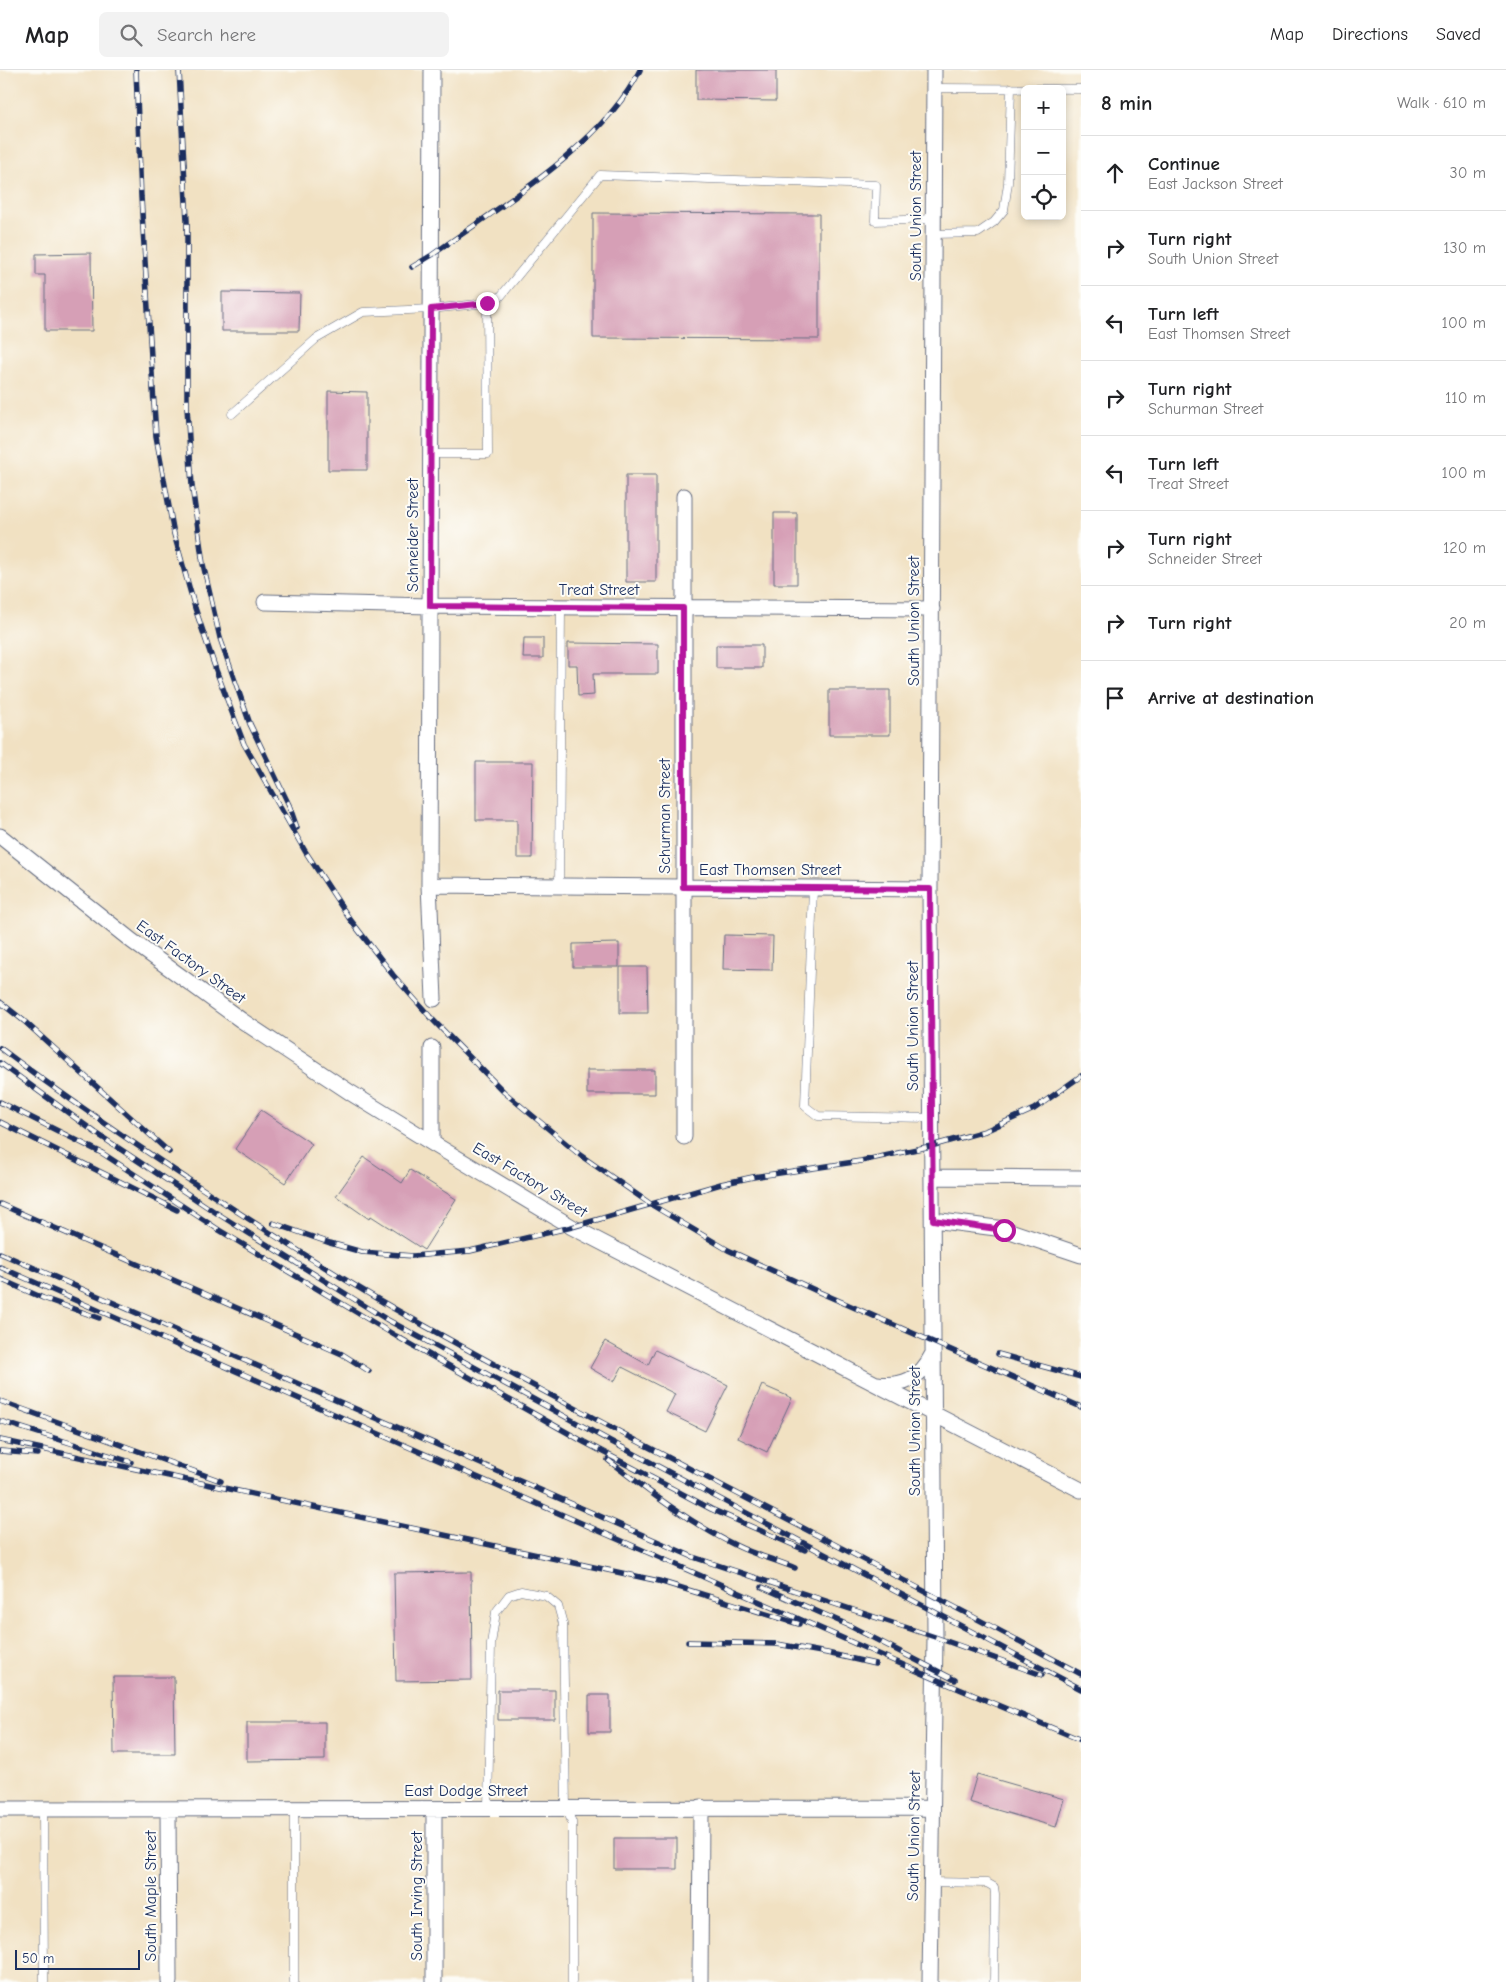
<!DOCTYPE html>
<meta charset="utf-8">
<style>
:root{--surface:#fff;--page:#f2f2f2;--text:#202124;--muted:#757577;--line:#e0e0e0}
body{margin:0;font-family:"Comic Neue",sans-serif;background:var(--page);color:var(--text)}
.controls{position:absolute;right:15px;top:15px;display:grid;overflow:hidden;border-radius:8px;box-shadow:0 2px 8px #0003}
.controls button{width:45px;height:45px;display:grid;place-items:center;padding:0;border:0;border-bottom:1px solid var(--line);background:var(--surface);color:var(--text);font:25px sans-serif}
.scale{position:absolute;left:15px;bottom:12px;width:125px;box-sizing:border-box;padding-left:5px;border:2px solid #1b2f5e;border-top:0;font-size:14px;line-height:18px;white-space:nowrap;color:#1b2f5e;-webkit-text-stroke:4px #fdfcf7;paint-order:stroke}
.stop{position:absolute;width:15px;height:15px;margin:-11px;border:4px solid #b5179e;border-radius:50%;background:#fff}
.stop.end{background:#b5179e;border-color:#fff;box-shadow:0 1px 5px #0008}
.list{margin:0;padding:0;list-style:none}
h2{display:flex;justify-content:space-between;align-items:center;height:65px;margin:0;padding:0 20px;font-size:21px}
h2 small{font-size:16px;font-weight:400;color:var(--muted)}
.list li{display:grid;grid-template-columns:32px 1fr auto;gap:15px;align-items:center;box-sizing:border-box;height:75px;padding:0 20px;border-top:1px solid var(--line)}
.list b{display:block;font-size:19px;white-space:nowrap}
.list p{margin:0;font-size:16px;white-space:nowrap;color:var(--muted)}
.list em{font-size:16px;font-style:normal;color:var(--muted)}
.icon{flex:none;width:28px;height:28px;fill:none;stroke:currentColor;stroke-width:2;stroke-linecap:round;stroke-linejoin:round}
.map{position:relative;flex:none;width:1081px;height:1912px;overflow:hidden}
header{display:flex;align-items:center;gap:30px;box-sizing:border-box;height:70px;padding:0 25px;background:var(--surface);border-bottom:1px solid var(--line)}
header strong{font-size:24px}
nav{display:flex;gap:28px;margin-inline-start:auto;font-size:18px}
.search{width:350px;height:45px;background:var(--page);display:flex;align-items:center;gap:12px;box-sizing:border-box;padding:0 18px;border-radius:8px;color:var(--muted);font-size:19px}
main{display:flex}
aside{flex:1;background:var(--surface)}
.map>svg:first-child{display:block}
</style>
<header>
<strong>Map</strong>
<div class="search"><svg class="icon" aria-label="search" viewBox="0 0 24 24"><circle cx="10" cy="10" r="6"/><path d="M15 15l6 6"/></svg>Search here</div>
<nav><a>Map</a><a>Directions</a><a>Saved</a></nav>
</header>
<main>
<div class="map">
<svg width="1081" height="1912" viewBox="0 0 1081 1912">
<rect width="100%" height="100%" fill="#fdfcf7"/>
<filter id="ink" filterUnits="userSpaceOnUse"><feTurbulence type="fractalNoise" baseFrequency=".02" numOctaves="2"/><feDisplacementMap in="SourceGraphic" scale="10" xChannelSelector="R" yChannelSelector="G"/><feConvolveMatrix kernelMatrix="1 2 1 2 8 2 1 2 1" color-interpolation-filters="sRGB"/></filter>
<filter id="wash" filterUnits="userSpaceOnUse"><feTurbulence type="fractalNoise" baseFrequency=".0096" numOctaves="4" result="noise"/><feDisplacementMap in="SourceGraphic" scale="20" xChannelSelector="R" yChannelSelector="G"/><feGaussianBlur stdDeviation="1.12" result="paint"/><feColorMatrix in="noise" values="0 0 0 0 0 0 0 0 0 0 0 0 0 0 0 0 0 1.4 0 .05"/><feComposite in="paint" operator="in"/></filter>
<g filter="url(#wash)">
<rect width="100%" height="100%" fill="#f1e1c2"/>
<g id="blocks">
<!-- building -->
<path fill="#d69fb6" d="M696 0H776V31L696 30Z
M593 143 819 144V269L593 268Z
M91 183 92 261H45V205H36V184Z
M222 222 300 223 299 261H222Z
M328 321 367 322V400H328Z
M626 405H656V512H626Z
M774 443H797V514H774Z
M524 568H543V588H523Z
M568 573 658 574V604H593L594 625 578 626 577 595H568Z
M716 575H762V598H716Z
M829 620H890V665H829Z
M476 692H533L532 788H517V750H476Z
M724 865 773 866 772 900 723 899Z
M619 873V897H573V874Z
M620 897H647L648 943H620Z
M587 1000H655V1024H587Z
M261 1040 312 1074 285 1113 235 1079Z
M364 1087 402 1113 410 1100 456 1129 424 1180 371 1146 369 1149 336 1126Z
M605 1271 648 1295 655 1280 728 1315 705 1361 666 1342 675 1324 622 1297 614 1312 590 1298Z
M762 1315 792 1328 767 1382 738 1368Z
M471 1502 472 1610 396 1611 394 1503Z
M113 1607H174L175 1684H114Z
M498 1620H555V1650H498Z
M589 1625H610V1662H589Z
M247 1652H325V1690L247 1691Z
M977 1704 1064 1729 1056 1757 969 1732Z
M614 1768H677V1799H614Z"/>
</g>
</g>
<g filter="url(#ink)">
<use href="#blocks" fill-opacity="0" stroke="#666d81" stroke-width="1"/>
<g fill="none" stroke-linecap="round" stroke-linejoin="round">
<!-- service casing -->
<g stroke="#666d81" stroke-width="9">
<path id="service" d="M934 18 1081 19
M933 164 978 163 994 152 1004 140 1008 113 1011 18
M232 344 316 269 363 242 431 239 496 232 600 105 876 115 875 151 933 149
M431 384H488L487 233
M559 816 561 537
M813 818 805 1036 818 1046 931 1048
M43 1739 44 1912
M488 1739 491 1574 496 1542 509 1525 521 1521 546 1526 558 1536 563 1554 566 1738 572 1752V1912
M931 1812 987 1813 994 1817 995 1824 994 1912
M294 1912V1739"/>
</g>
<!-- minor casing -->
<g stroke="#666d81" stroke-width="17">
<path id="minor" d="M432 0 429 815 434 929
M684 426V1067
M265 532 430 536 932 539
M0 766 132 871 241 950 351 1023 432 1073 572 1157 1081 1420
M429 815 930 819
M432 978V1073
M932 1107 1081 1108
M933 1150 1004 1159 1081 1185
M877 1314C903 1317 920 1309 932 1285
M0 1739 932 1738
M168 1739 169 1912
M434 1739V1912
M700 1912 701 1737
M930 1912 935 1567 930 819 934 0"/>
</g>
<!-- service -->
<use href="#service" stroke="#fff" stroke-width="8"/>
<!-- minor -->
<use href="#minor" stroke="#fff" stroke-width="15"/>
<!-- rail casing -->
<g stroke="#1b2f5e" stroke-width="5.5">
<path id="rail" d="M136 0 141 127 156 366 174 464 195 538 216 600 244 674 305 781 349 848 393 905 433 950 504 1022 580 1085 652 1135 728 1180 819 1222 1081 1337
M179 0 187 151V337L192 416 203 494 220 568 250 654 289 735 297 758
M412 197 432 185C499 137 604 74 640 0
M0 932 24 951 169 1082
M0 978C69 1030 140 1078 212 1125 271 1164 331 1202 393 1238 619 1366 852 1481 1081 1604
M0 993 96 1063 215 1142 386 1249 610 1371 1081 1619
M0 1032 102 1083 219 1160 396 1266 584 1372 711 1439 805 1480
M0 1052 177 1140
M0 1134 342 1284 369 1301
M273 1153 330 1173 362 1182 413 1186 470 1181 572 1157 721 1114 753 1107 861 1091 931 1076 985 1061 1034 1039 1081 1006
M0 1183 693 1487 935 1567 1042 1605
M0 1197 933 1608 1081 1670
M0 1209 43 1228 99 1248
M998 1284 1081 1307
M0 1331 221 1411
M0 1351 131 1392
M0 1370 659 1511 799 1554
M0 1381 38 1384
M608 1390C649 1422 690 1453 737 1476 755 1485 776 1490 795 1498
M762 1517 848 1555 955 1610
M688 1572 777 1574 827 1583 875 1594"/>
</g>
<!-- rail -->
<use href="#rail" stroke="#fdfcf7" stroke-width="4" stroke-dasharray="11" stroke-linecap="butt"/>
</g>
</g>
<g fill="none" stroke-linecap="round" stroke-linejoin="round" filter="url(#ink)">
<!-- route -->
<path stroke="#b5179e" stroke-width="6" d="M487 233 431 239 430 536 683 538V817L930 819 933 1150 1004 1160"/>
</g>
<g text-anchor="middle" dominant-baseline="central" stroke-width="4" stroke-linejoin="round" paint-order="stroke">
<!-- street labels -->
<g font-size="16" fill="#1b2f5e" stroke="#fdfcf7">
<text transform="translate(916 146) rotate(-90)">South Union Street</text>
<text transform="translate(413 465) rotate(-90)">Schneider Street</text>
<text x="599" y="520">Treat Street</text>
<text transform="translate(914 551) rotate(-90)">South Union Street</text>
<text transform="translate(665 746) rotate(-90)">Schurman Street</text>
<text x="770" y="800">East Thomsen Street</text>
<text transform="translate(191 892) rotate(36)">East Factory Street</text>
<text transform="translate(913 956) rotate(-90)">South Union Street</text>
<text transform="translate(530 1110) rotate(31)">East Factory Street</text>
<text transform="translate(915 1361) rotate(-90)">South Union Street</text>
<text x="466" y="1721">East Dodge Street</text>
<text transform="translate(914 1766) rotate(-89)">South Union Street</text>
<text transform="translate(151 1826) rotate(-90)">South Maple Street</text>
<text transform="translate(417 1826) rotate(-90)">South Irving Street</text>
</g>
</g>
</svg>
<div class="controls">
<button>+</button>
<button>−</button>
<button><svg class="icon" aria-label="locate" viewBox="0 0 24 24"><circle cx="12" cy="12" r="6"/><path d="M12 2v4M12 18v4M2 12h4M18 12h4"/></svg></button>
</div>
<div class="scale">50 m</div>
<div class="stop" style="left:1004px;top:1160px"></div>
<div class="stop end" style="left:487px;top:233px"></div>
</div>
<aside>
<h2>8 min<small>Walk · 610 m</small></h2>
<ul class="list">
<li><svg class="icon" aria-label="ahead" viewBox="0 0 24 24"><path d="M12 20V5M6 11l6-6 6 6"/></svg><div><b>Continue</b><p>East Jackson Street</p></div><em>30 m</em></li>
<li><svg class="icon" aria-label="right" viewBox="0 0 24 24"><path d="M7 20v-9h11M14 6l5 5-5 5"/></svg><div><b>Turn right</b><p>South Union Street</p></div><em>130 m</em></li>
<li><svg class="icon" aria-label="left" viewBox="0 0 24 24"><path d="M17 20v-9H6M10 6l-5 5 5 5"/></svg><div><b>Turn left</b><p>East Thomsen Street</p></div><em>100 m</em></li>
<li><svg class="icon" aria-label="right" viewBox="0 0 24 24"><path d="M7 20v-9h11M14 6l5 5-5 5"/></svg><div><b>Turn right</b><p>Schurman Street</p></div><em>110 m</em></li>
<li><svg class="icon" aria-label="left" viewBox="0 0 24 24"><path d="M17 20v-9H6M10 6l-5 5 5 5"/></svg><div><b>Turn left</b><p>Treat Street</p></div><em>100 m</em></li>
<li><svg class="icon" aria-label="right" viewBox="0 0 24 24"><path d="M7 20v-9h11M14 6l5 5-5 5"/></svg><div><b>Turn right</b><p>Schneider Street</p></div><em>120 m</em></li>
<li><svg class="icon" aria-label="right" viewBox="0 0 24 24"><path d="M7 20v-9h11M14 6l5 5-5 5"/></svg><div><b>Turn right</b></div><em>20 m</em></li>
<li><svg class="icon" aria-label="arrive" viewBox="0 0 24 24"><path d="M6 21V4h12l-3 4 3 4H6"/></svg><div><b>Arrive at destination</b></div></li>
</ul>
</aside>
</main>
